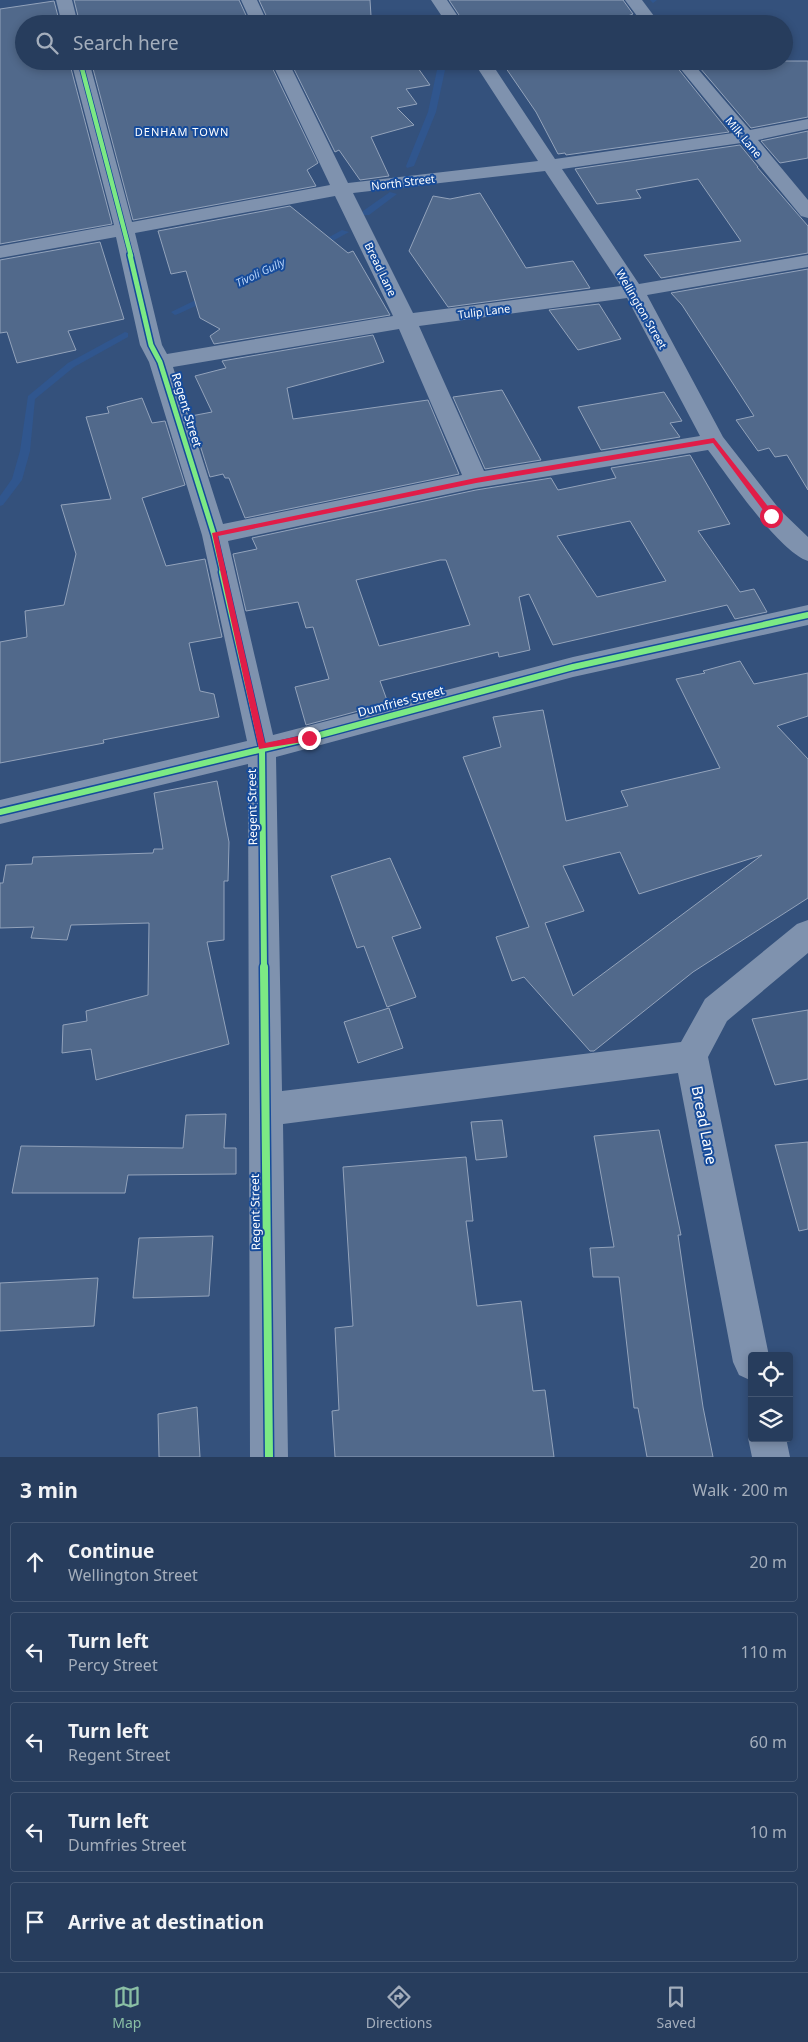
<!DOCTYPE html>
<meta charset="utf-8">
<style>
:root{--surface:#273d5d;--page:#2f4463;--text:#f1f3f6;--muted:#a4aebc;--line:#435672;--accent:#8abfa5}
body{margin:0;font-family:"Noto Sans",sans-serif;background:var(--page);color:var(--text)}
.controls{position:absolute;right:15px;bottom:15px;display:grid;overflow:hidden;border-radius:5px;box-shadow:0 2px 8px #0003}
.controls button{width:45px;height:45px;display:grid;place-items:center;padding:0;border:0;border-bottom:1px solid var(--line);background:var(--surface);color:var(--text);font:25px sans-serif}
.stop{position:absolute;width:15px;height:15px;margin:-11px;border:4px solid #e11d48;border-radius:50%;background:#fff}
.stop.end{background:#e11d48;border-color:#fff;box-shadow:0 1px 5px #0008}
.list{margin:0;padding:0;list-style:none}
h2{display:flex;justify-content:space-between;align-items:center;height:65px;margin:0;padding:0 20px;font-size:21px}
h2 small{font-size:16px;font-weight:400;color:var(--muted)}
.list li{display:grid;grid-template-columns:32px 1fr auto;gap:15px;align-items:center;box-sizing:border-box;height:80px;margin:0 10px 10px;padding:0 10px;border:1px solid var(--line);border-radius:5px}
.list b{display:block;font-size:19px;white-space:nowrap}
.list p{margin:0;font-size:16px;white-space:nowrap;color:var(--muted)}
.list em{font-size:16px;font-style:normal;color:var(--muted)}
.icon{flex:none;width:28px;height:28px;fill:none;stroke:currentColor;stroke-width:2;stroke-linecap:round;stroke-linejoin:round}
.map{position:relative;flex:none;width:808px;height:1457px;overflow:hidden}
.search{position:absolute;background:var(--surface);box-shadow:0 2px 8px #0003;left:15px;right:15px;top:15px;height:55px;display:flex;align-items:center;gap:12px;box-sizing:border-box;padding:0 18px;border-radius:28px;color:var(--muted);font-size:19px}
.sheet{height:515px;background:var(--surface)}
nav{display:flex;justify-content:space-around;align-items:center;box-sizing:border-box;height:70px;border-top:1px solid var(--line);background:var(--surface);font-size:14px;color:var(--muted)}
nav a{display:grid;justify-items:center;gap:2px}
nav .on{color:var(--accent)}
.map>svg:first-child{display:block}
</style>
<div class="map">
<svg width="808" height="1457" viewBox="0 0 808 1457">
<rect width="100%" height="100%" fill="#34517c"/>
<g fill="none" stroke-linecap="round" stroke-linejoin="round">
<!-- stream -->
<path fill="#30568e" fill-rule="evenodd" d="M650 0H657L653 3Z
M635 15 637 16V18L625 24H616Z
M443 61H450L445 70 436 112 414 166 407 168 406 166 428 112 437 70Z
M390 192 397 194 369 215H363V211Z
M342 230 349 232 320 248 313 246Z
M208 294 212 297 211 299 178 314 175 315 171 312Z
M125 332 128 333V337L74 367 35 399 30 451 22 480 3 505 0 506V496L12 479 20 451 28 396 68 363Z"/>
</g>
<!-- building -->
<path fill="#51698b" stroke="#93a3bb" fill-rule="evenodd" d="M74 0H239L250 24H80Z
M259 0H370L371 16 325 24H270Z
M449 0H623L633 14 612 22 613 24H465Z
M54 1 60 24H24V61H69L112 224 0 244V9Z
M91 61H269L318 163 307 170 316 186 133 220Z
M290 61H413L430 85 406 89 417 104 397 108 414 125 371 137 389 176 360 180 339 150 335 152Z
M501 61H672L729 132 566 155 565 153 558 154 536 112Z
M694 61H808V117L751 128Z
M808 131V158L780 163 761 141Z
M740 145 758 167H757L808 226V253L661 278 644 255 741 241 698 179 636 190 641 198 597 204 575 169Z
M480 193 526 268 573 261 590 288 448 307 409 251 433 196 450 199Z
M290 206 348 253 353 251 390 315 214 344 210 336 220 329 200 318 186 271 171 274 158 231Z
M100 242 124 319 68 331 76 350 17 363 7 332 0 333V260Z
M808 269V490L787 455 775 457 769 448 758 451 736 420 754 416 682 305 671 293Z
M599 304 621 339 578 350 549 310Z
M373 335 384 362 287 388 293 419 428 400 459 474 245 518 229 478H225L223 474 210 477 191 416 212 412 195 376 226 368 222 361Z
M502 390 541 460 485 469 453 397Z
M664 392 682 421 670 423 680 437 601 450 578 407Z
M142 398 152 423 165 421 185 485 142 498 166 566 205 559 222 637 189 643 200 691 214 694 219 717 103 740 104 743 0 763V642L27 637 25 611 64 605 76 554 61 505 111 499 86 417 109 413 107 407Z
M690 455 730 524 698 531 740 592 754 589 767 612 735 619 727 605 553 645 529 594 519 597 530 650 499 657 498 652 380 681 388 703 306 725 295 687 329 679 313 627 306 628 298 602 246 611 233 554 257 549 252 538 476 490 551 478 558 490 616 478 611 468ZM630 521 666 581 597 597 557 536ZM440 560H446L470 625 379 646 356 580Z
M740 661 754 684 808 673V716L777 726 808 759V898L693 972 594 1051H590L524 977 512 981 496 937 529 927 463 757 501 747 493 717 543 710 566 821 628 806 621 791 720 768 676 679 705 673 703 671ZM620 852 639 894 762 855 573 996 545 923 584 911 563 866Z
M217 781 229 842 228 881H224V940L207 942 229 1044 96 1080 91 1049 62 1053 63 1025 87 1021 86 1011 148 995 149 923 71 925 67 940 31 938 34 927 0 928V883H3L6 865 32 864 33 857 153 853 154 849H163L154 793Z
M390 858 421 928 392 937 416 997 387 1007 364 946 357 948 331 876Z
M389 1008 403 1048 358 1063 344 1022Z
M808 1010V1079L775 1085 752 1019Z
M226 1114 224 1148H236V1174L128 1175 125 1193H12L21 1146 183 1148 186 1115Z
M502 1120 507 1157 476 1160 471 1122Z
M659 1130 681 1235H678L703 1407 713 1457H647L638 1408H634L619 1277H593L590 1248 614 1247 594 1136Z
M808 1142V1229L799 1231 775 1145Z
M466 1157 473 1221H466L477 1306 521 1301 533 1391 545 1390 554 1457H335L332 1411 339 1410 335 1328 353 1326 343 1167Z
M213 1236 209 1296 133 1298 139 1238Z
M98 1278 94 1326 0 1331V1283Z
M197 1407 200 1457H159L158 1414Z"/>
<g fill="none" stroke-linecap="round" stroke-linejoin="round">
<!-- minor -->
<path fill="#7f92ae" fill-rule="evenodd" d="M56 0H72L78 24H62Z
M241 0H257L268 24H252Z
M431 0H447L463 24H447Z
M625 0H642L660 24H643Z
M71 61H89L132 222 330 185 271 61H288L348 183 538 161 473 61H490L555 159 733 133 674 61H691L750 130 808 119V129L758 140 808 200V218L801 216 741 143 562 169 639 284 808 255V267L647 295 723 437 780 510 808 537V561C779 552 728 476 708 450L476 488 228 541 273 735 573 657 808 605V625L573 677 276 757 282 1091 681 1042 705 999 797 924 808 920V953L727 1021 708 1057 769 1356H752V1381L739 1375 733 1362 678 1073 283 1124 288 1457H250L248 764 0 824V800L247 741 202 535 149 362 140 345 116 237 0 258V246L114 225ZM545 171 621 286 413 313 353 193ZM335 196 393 316 167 354 162 345 135 233ZM627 298 700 436 484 471 419 326ZM399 329 462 475 223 524 173 367Z
M752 1428V1438H786L790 1457H752L748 1438Z"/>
<!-- cycleway-far3 casing -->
<g stroke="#164b9a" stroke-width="6">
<path id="cycleway-far3" d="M80 61 131 256"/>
</g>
<!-- cycleway-far2 casing -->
<g stroke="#164b9a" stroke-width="8">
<path id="cycleway-far2" d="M130 255 151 345 160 362 214 535 223 574"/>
</g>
<!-- cycleway-far1 casing -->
<g stroke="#164b9a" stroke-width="9">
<path id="cycleway-far1" d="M222 572 262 747 264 968
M0 812 309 738 573 667 808 615"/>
</g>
<!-- cycleway casing -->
<g stroke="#164b9a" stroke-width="11">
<path id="cycleway" d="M264 967 269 1457"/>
</g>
<!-- cycleway-far3 -->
<use href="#cycleway-far3" stroke="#7ce984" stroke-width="4.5"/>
<!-- cycleway-far2 -->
<use href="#cycleway-far2" stroke="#7ce984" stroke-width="5"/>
<!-- cycleway-far1 -->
<use href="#cycleway-far1" stroke="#7ce984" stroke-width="6"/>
<!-- cycleway -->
<use href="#cycleway" stroke="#7ce984" stroke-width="8"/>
</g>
<!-- route -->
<path fill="#e11d48" d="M714 438 774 514V518H769L713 443 476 483 218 536 265 743 309 734 313 738 309 741 259 749 212 533 476 478Z"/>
<g text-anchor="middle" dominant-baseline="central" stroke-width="4" stroke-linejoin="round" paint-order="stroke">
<!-- far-neighbourhood labels -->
<g font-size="11" letter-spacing="1" fill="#fff" stroke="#164b9a">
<text x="182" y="131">DENHAM TOWN</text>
</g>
<!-- far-street labels -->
<g font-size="11" fill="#fff" stroke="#164b9a">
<text transform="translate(744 137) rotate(50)">Milk Lane</text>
<text transform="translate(403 182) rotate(-7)">North Street</text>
<text transform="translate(381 269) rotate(64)">Bread Lane</text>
<text transform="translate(642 309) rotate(60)">Wellington Street</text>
<text transform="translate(484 311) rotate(-7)">Tulip Lane</text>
</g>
<!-- far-water labels -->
<g font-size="11" font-style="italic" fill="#b7d3f9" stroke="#164b9a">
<text transform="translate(260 272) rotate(-25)">Tivoli Gully</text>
</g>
<!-- street labels -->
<g font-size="12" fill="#fff" stroke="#164b9a">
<text transform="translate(187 410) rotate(73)">Regent Street</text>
<text transform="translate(401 701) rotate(-15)">Dumfries Street</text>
<text transform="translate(252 807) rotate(-91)">Regent Street</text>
<text transform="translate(255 1212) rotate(-91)">Regent Street</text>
</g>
<!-- near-street labels -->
<g font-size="15" fill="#fff" stroke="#164b9a">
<text transform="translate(705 1125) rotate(79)">Bread Lane</text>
</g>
</g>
</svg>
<div class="controls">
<button><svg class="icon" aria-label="locate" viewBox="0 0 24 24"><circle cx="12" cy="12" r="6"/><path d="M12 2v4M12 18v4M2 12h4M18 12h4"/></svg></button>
<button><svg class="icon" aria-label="layers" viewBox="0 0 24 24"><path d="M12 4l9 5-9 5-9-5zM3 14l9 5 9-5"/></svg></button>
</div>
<div class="stop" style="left:771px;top:516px"></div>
<div class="stop end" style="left:309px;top:738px"></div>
<div class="search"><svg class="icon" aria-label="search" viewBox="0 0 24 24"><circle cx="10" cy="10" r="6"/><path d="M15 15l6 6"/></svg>Search here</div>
</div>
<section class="sheet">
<h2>3 min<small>Walk · 200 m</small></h2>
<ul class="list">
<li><svg class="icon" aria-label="ahead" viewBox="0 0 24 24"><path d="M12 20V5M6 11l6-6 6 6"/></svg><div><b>Continue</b><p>Wellington Street</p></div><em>20 m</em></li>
<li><svg class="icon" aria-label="left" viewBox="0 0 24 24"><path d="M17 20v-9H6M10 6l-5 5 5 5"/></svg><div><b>Turn left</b><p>Percy Street</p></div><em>110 m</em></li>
<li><svg class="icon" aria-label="left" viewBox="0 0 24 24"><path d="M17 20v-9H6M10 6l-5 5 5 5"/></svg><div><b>Turn left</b><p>Regent Street</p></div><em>60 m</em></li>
<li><svg class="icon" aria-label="left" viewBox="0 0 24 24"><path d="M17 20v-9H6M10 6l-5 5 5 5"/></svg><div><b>Turn left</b><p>Dumfries Street</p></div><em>10 m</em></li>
<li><svg class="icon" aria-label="arrive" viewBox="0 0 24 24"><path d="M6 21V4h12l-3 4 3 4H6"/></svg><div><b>Arrive at destination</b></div></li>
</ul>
</section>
<nav>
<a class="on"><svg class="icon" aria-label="map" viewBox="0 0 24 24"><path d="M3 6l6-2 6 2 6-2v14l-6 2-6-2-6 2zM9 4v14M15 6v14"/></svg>Map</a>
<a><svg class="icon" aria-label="directions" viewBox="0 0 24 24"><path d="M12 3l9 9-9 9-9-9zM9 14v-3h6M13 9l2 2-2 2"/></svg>Directions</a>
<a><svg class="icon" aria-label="saved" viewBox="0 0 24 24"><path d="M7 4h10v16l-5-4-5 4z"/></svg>Saved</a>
</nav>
